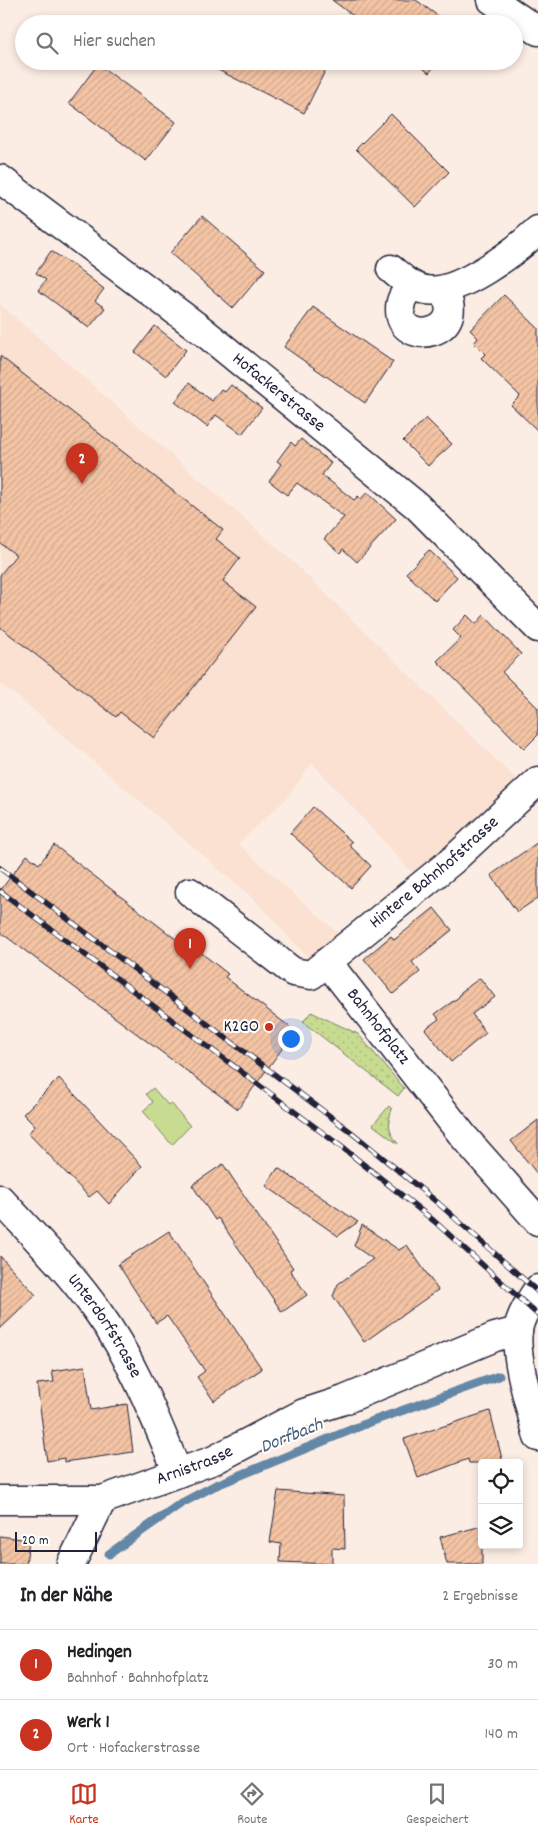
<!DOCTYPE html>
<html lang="de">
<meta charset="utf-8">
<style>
:root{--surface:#fff;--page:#f2f2f2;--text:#202124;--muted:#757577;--line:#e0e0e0;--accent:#c8321e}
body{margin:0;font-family:Dekko,sans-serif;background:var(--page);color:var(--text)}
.controls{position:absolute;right:15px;bottom:15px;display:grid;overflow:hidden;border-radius:5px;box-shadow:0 2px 8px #0003}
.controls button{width:45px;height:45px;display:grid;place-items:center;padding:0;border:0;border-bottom:1px solid var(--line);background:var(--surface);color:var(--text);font:25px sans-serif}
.scale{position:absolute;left:15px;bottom:12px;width:82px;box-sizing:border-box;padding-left:5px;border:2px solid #22223b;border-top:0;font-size:14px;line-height:18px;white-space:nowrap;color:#22223b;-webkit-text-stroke:4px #fff;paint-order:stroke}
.you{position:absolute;left:290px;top:1038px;width:18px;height:18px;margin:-12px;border:4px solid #fff;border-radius:50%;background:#1a73e8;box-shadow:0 0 0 8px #1a73e833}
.badge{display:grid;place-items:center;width:32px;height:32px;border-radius:50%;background:var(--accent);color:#fff;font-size:16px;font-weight:700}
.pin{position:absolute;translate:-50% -41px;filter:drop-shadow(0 1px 2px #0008)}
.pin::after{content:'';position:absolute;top:26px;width:18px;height:15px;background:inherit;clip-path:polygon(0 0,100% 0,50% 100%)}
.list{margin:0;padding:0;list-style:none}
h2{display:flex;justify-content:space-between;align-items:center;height:65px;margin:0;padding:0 20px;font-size:21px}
h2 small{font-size:16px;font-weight:400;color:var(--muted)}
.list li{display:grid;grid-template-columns:32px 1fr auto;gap:15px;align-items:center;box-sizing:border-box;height:70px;padding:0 20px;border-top:1px solid var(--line)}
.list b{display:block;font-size:19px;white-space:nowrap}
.list p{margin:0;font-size:16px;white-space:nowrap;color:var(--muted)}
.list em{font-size:16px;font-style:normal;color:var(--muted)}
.icon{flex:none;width:28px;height:28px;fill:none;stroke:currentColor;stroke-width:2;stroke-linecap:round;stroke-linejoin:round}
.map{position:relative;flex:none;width:538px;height:1564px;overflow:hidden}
.search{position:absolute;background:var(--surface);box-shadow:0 2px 8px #0003;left:15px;right:15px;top:15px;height:55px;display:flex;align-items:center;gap:12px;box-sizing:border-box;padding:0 18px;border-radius:28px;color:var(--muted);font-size:19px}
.sheet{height:205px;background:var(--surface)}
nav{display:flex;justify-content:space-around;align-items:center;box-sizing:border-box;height:70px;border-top:1px solid var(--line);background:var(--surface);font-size:14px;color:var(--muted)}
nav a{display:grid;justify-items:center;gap:2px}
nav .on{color:var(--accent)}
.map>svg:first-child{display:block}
</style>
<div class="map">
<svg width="538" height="1564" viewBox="0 0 538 1564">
<defs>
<pattern id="grass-dots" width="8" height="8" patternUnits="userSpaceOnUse" patternTransform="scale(1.25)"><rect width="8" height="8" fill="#c7dc91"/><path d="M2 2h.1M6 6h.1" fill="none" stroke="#abbc7e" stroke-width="1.8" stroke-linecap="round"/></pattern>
<pattern id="building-hatch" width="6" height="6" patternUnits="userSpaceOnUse" patternTransform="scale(1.25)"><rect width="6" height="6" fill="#f4c4a4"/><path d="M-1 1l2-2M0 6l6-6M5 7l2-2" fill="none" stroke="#d1a88e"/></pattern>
</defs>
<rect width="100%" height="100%" fill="#fcede4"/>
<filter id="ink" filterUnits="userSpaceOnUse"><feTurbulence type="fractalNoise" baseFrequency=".02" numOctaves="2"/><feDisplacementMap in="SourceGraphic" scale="10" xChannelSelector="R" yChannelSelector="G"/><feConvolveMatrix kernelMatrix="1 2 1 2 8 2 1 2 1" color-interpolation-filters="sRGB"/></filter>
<g filter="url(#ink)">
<!-- built -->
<path fill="#fae1d1" d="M0 304 291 560 520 783 417 878 312 763 287 798 238 844 340 935 311 961 255 900 16 695 0 684Z"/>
<!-- grass -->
<path fill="url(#grass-dots)" stroke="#747f66" d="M311 1012 358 1034 404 1088 398 1096 303 1022Z
M389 1106 392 1109C387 1123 389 1132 398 1144L373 1125Z"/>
<!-- park -->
<path fill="#c7dc91" stroke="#747f66" d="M153 1088 168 1105 171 1103 190 1126 172 1145 143 1111 153 1102 146 1094Z"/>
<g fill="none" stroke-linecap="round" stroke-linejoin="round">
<!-- stream -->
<path stroke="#6387a7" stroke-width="9" d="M109 1554 180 1504 214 1486 370 1422 499 1376"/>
</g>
<!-- building -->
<path fill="url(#building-hatch)" stroke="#22223b" d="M332 0H416L449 24H364Z
M200 61H311L326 69 304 113Z
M414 61H438L429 73Z
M98 64 176 122 146 161 69 103Z
M391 114 449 172 415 207 356 149Z
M202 216 265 270 233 308 170 253Z
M51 251 73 265 104 289 95 301 105 308 89 328 38 290 46 280 36 273Z
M504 295 538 328V431L511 405 520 396 481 358 485 354 474 343 478 338 470 330Z
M313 307 393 362 365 403 284 347Z
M155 326 186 350 166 376 135 352Z
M0 356 223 530 216 539 240 558 223 581 256 607 154 738 120 712 116 717 0 627V575L16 555 0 543Z
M189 383 212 401 221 389 225 392 231 385 262 408 242 434 216 415 207 427 175 402Z
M426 418 452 444 428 466 403 441Z
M301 439 331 463 322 475 354 500 358 496 361 499 367 492 396 519 357 562 343 549 340 553 324 539 344 517 297 483 287 495 269 481 281 464 277 461 291 442 295 446Z
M429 550 457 577 435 601 406 573Z
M467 615 476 624 484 615 521 654 502 672 538 708V735L524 749 437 661 461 638 453 630Z
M313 807 352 842 349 845 371 866 351 888 290 833Z
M538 842V898L517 912 491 875Z
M54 845 177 940 180 936 228 974 225 977 295 1031 238 1109 0 932V891L27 855 39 864Z
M434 908 452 930 412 962 420 972 393 994 364 959 391 936 394 940Z
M480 978 495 997 472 1014 486 1033 451 1062 425 1029 439 1019 435 1014 459 997 461 992Z
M59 1078 142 1166 109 1204 97 1191 89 1197 28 1133 35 1126 23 1114Z
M538 1120V1175L511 1141Z
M223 1164 293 1268 290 1270 307 1295 282 1312 218 1218 215 1220 192 1185Z
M278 1168 358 1222 338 1236 266 1186Z
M362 1225 399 1250 407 1245 438 1290 364 1342 333 1296 338 1284 373 1259 354 1246Z
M169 1231 262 1369 214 1401 197 1377 205 1371 167 1316 156 1323 118 1264Z
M0 1256 36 1295 0 1329Z
M85 1366 91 1410 127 1404 133 1452 64 1462V1458L47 1461 37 1384 54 1382 52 1371Z
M490 1411 503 1463H469L468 1459 418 1478 404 1439Z
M278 1491 344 1496 345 1549 332 1548V1564L280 1562 281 1544 270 1542Z
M482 1526V1564H447L440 1537Z
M0 1536 29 1540 26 1564H0Z"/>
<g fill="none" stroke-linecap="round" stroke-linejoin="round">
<!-- street casing -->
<g stroke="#22223b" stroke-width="31">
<g id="street">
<path d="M492 0 538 31"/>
<path id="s1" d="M0 179 204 332 417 506 538 628"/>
<path d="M391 269C402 278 412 288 426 290 457 296 517 250 538 230"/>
<path d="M413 286C405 292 400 299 400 309 400 351 473 332 442 290"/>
<path id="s2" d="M190 892 293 972 311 975 453 860 538 781"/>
<path id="s3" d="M328 963 464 1137 538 1221"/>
<path id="s4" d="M0 1199C34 1236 69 1271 98 1312 133 1360 155 1418 178 1473"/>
<path d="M538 1289C530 1301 520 1316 518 1330 514 1358 531 1409 538 1437"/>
<path id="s5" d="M0 1500H102L214 1460 304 1413 344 1400 495 1337 518 1331"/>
<path d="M71 1564 102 1500"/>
</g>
</g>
<!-- street -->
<use href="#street" stroke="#fff" stroke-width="28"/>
<!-- rail casing -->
<g stroke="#22223b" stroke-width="5.5">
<path id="rail" d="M0 868 351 1132 438 1203 538 1292
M0 891 343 1148 434 1221 538 1315"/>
</g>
<!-- rail -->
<use href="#rail" stroke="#fff" stroke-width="4" stroke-dasharray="11" stroke-linecap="butt"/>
</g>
</g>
<!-- markers -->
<circle fill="#c8321e" stroke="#fff" stroke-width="2" cx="269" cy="1027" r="5"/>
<g text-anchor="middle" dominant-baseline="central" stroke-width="4" stroke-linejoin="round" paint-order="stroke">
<!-- street labels -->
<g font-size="18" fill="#22223b" stroke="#fff">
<text stroke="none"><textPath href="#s1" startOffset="351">Hofackerstrasse</textPath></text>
<text stroke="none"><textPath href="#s2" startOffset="309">Hintere Bahnhofstrasse</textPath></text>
<text stroke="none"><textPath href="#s3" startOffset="81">Bahnhofplatz</textPath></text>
<text stroke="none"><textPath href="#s4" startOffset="165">Unterdorfstrasse</textPath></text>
<text stroke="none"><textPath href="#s5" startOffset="201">Arnistrasse</textPath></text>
</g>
<!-- poi labels -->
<g font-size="18" fill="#22223b" stroke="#fff" text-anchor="end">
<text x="259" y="1027">K2GO</text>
</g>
<!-- water labels -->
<g font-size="19" font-style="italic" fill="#485d7a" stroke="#fff">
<text transform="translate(292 1437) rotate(-22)">Dorfbach</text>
</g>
</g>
</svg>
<div class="controls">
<button><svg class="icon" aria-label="locate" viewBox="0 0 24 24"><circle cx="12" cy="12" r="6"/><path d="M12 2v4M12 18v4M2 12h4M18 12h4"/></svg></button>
<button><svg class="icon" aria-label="layers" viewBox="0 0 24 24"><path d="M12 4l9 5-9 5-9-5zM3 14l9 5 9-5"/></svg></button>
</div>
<div class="scale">20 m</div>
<div class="you"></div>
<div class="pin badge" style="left:190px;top:969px">1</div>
<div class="pin badge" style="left:82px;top:484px">2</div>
<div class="search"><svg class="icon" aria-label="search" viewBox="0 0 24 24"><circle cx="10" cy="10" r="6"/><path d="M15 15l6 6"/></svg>Hier suchen</div>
</div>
<section class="sheet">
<h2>In der Nähe<small>2 Ergebnisse</small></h2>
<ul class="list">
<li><span class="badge">1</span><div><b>Hedingen</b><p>Bahnhof · Bahnhofplatz</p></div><em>30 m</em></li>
<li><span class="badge">2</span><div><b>Werk 1</b><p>Ort · Hofackerstrasse</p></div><em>140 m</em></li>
</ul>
</section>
<nav>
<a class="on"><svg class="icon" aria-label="map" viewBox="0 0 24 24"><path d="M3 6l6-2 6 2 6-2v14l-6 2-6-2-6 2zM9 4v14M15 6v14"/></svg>Karte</a>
<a><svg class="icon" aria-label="directions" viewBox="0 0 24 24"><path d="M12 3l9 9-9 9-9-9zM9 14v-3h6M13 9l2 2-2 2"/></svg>Route</a>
<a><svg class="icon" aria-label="saved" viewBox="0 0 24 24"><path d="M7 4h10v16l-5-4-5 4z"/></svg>Gespeichert</a>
</nav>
